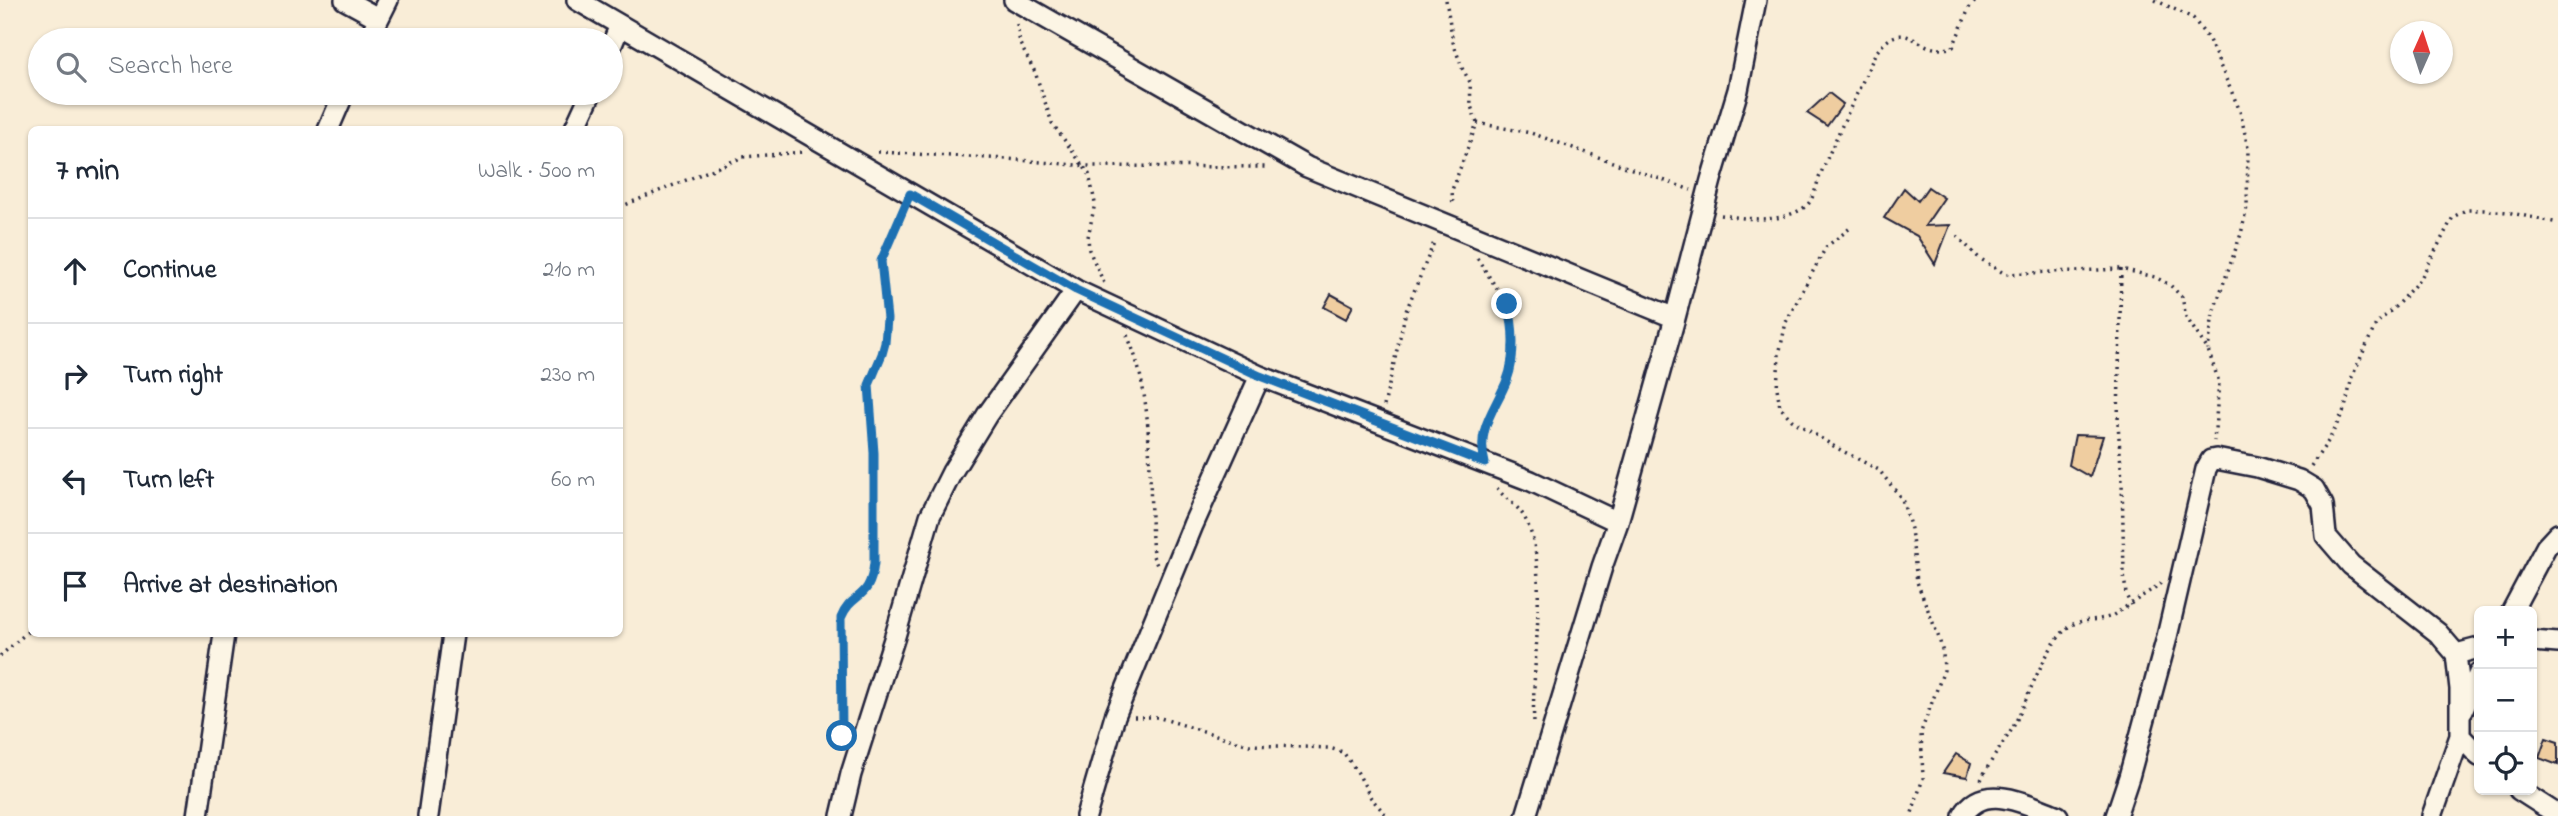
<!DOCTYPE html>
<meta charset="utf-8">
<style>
:root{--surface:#fff;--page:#f6f6f7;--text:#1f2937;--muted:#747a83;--line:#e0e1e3}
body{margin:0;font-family:"Indie Flower",sans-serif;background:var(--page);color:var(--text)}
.controls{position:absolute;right:21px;bottom:21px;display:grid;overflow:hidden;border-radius:10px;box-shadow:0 2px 5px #0004}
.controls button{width:63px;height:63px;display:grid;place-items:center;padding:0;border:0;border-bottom:2px solid var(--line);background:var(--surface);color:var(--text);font:35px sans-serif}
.compass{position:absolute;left:2390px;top:21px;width:63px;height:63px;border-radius:50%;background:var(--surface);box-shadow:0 2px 5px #0004;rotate:3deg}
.stop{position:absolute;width:21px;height:21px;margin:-16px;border:5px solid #1f6fb2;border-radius:50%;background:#fff}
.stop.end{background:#1f6fb2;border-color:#fff;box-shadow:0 2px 7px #0008}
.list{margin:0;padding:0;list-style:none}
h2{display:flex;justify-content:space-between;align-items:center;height:91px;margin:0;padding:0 28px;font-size:30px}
h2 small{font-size:23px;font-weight:400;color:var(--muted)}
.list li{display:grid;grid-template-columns:46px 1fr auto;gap:21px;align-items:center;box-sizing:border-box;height:105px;padding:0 28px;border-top:2px solid var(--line)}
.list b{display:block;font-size:26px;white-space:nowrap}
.list em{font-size:23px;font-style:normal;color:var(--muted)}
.icon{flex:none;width:38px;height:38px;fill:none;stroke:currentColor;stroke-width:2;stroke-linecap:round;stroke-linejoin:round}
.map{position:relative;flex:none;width:2558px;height:816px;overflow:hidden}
.search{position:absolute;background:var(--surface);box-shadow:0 2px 5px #0004;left:28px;top:28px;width:595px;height:77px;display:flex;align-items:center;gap:18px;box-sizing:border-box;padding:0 24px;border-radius:38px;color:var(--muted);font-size:26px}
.panel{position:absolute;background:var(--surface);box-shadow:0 2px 5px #0004;left:28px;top:126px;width:595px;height:511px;border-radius:10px}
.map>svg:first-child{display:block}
</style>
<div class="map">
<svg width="2558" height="816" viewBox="0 0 2558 816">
<rect width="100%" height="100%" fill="#f9edd7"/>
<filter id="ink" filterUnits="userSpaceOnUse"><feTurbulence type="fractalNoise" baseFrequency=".0143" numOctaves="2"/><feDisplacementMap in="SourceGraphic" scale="14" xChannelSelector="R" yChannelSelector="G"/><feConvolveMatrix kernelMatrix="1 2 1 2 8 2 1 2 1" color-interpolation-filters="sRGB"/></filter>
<g filter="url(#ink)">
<!-- building -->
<path fill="#efcda0" stroke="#22223b" stroke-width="2" d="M1829 93 1843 104 1827 126 1807 113Z
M1928 187 1944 198 1925 226 1950 225 1935 264 1917 236 1884 218 1904 188 1918 201Z
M1331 294 1353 306 1346 319 1324 307Z
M2075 435 2103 436 2090 477 2069 465Z
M2546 738 2558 742V765L2539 758Z
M1956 754 1971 763 1967 777 1943 773Z"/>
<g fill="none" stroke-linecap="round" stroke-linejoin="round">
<!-- minor casing -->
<g stroke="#22223b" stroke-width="24">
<path id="minor" d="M345 0 378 18
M577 0 1076 290 1260 376 1531 481 1618 522
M1014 0 1307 167 1675 318
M368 40 388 0
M611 47 620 25
M328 130 344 93
M574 130 591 93
M2512 611 2546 547 2558 534
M2532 641 2558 643
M2456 654 2479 648
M2463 710 2479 673
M2460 736 2479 756
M2519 790 2558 815
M198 816 224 634
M428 816 453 634
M841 816 851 774 895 636 930 516 952 472 987 415 1076 290
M1086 816 1115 716 1193 525 1260 376
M1526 816 1602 567 1618 522 1675 318 1711 180 1738 90 1756 0
M1963 816C1983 780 2028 805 2058 816
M2116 816 2129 777 2166 641 2206 469 2211 460 2216 459 2257 467 2299 480 2314 489 2323 505 2326 536 2351 565 2438 633 2456 654 2460 689V736L2432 816"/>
</g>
<!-- path -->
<path stroke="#22223b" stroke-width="3.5" stroke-dasharray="2 5" stroke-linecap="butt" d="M1446 0 1453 42 1462 68 1470 82 1471 106 1477 123 1452 190 1453 207
M2155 0 2193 18 2209 40 2240 111 2248 148 2247 207 2241 234 2213 313 2208 350
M1017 24 1020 44 1035 72 1052 123 1089 174 1095 203 1088 237 1089 250 1104 283
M1477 123 1531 133 1691 190
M878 152 1007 159 1087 166 1268 167
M620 207 743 157 803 152
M1721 215C1749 219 1780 224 1805 207 1813 201 1816 187 1819 178 1836 136 1857 95 1875 54 1908 10 1916 59 1953 47L1970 6 1977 0
M1849 229 1826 247 1786 322 1779 355 1777 388 1780 407 1792 420 1835 447 1879 470 1902 499 1911 529 1917 582 1939 638 1943 653 1944 670 1921 732 1923 778 1911 816
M1957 236 1979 258 2005 274 2121 269 2155 277 2170 285 2182 297 2186 317 2208 350 2219 382 2214 441
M1477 258 1507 304 1512 316 1513 330 1508 379 1484 428 1482 445
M2121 269 2118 423 2122 481 2124 573 2126 595 2131 605
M1127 335C1155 398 1148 472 1152 540L1153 556 1157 565
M1384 406 1406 311 1435 240
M2311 466 2329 440 2345 408 2352 377 2376 324 2396 306 2421 278 2453 217 2466 210H2484L2507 212 2558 223
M1497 488C1504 498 1516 504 1523 515 1552 562 1530 667 1534 723
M0 656 32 628
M1134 717H1157L1249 745 1329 748 1343 752 1358 773 1371 798 1387 816
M842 739 841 618C852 591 869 602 874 563V453L869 385 882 354 885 343 886 319 881 261 902 210
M1981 780C1989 762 2002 746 2012 729 2028 700 2042 652 2066 629 2079 617 2096 622 2112 616L2162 583"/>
<!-- minor -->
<use href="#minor" stroke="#fcf5e5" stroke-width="19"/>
</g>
</g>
<g fill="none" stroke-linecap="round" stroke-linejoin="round" filter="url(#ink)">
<!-- route -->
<path stroke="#1f6fb2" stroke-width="9" d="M842 736 841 618C852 591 870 602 874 563V453L869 385 882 354 885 343 887 319 881 261 910 194 1076 290 1260 376 1485 463C1476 428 1495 410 1507 380 1515 360 1515 324 1507 304"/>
</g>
</svg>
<div class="controls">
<button>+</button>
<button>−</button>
<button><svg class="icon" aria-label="locate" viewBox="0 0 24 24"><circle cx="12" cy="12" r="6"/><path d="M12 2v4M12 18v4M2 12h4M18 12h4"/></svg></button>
</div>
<svg class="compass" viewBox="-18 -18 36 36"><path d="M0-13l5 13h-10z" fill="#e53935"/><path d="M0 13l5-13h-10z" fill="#747a83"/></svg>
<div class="stop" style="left:842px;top:736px"></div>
<div class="stop end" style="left:1507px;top:304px"></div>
<div class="search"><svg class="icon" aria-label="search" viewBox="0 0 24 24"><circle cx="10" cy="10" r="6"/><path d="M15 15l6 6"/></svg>Search here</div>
<section class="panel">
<h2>7 min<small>Walk · 500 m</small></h2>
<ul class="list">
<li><svg class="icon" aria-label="ahead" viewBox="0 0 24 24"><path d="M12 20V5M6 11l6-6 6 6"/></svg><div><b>Continue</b></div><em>210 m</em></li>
<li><svg class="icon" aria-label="right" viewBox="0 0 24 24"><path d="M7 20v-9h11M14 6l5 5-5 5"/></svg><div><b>Turn right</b></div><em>230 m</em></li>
<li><svg class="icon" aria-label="left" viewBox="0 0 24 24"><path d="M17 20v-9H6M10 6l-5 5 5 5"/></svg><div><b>Turn left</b></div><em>60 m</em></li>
<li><svg class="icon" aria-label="arrive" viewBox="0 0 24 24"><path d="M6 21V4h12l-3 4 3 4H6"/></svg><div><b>Arrive at destination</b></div></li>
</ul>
</section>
</div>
